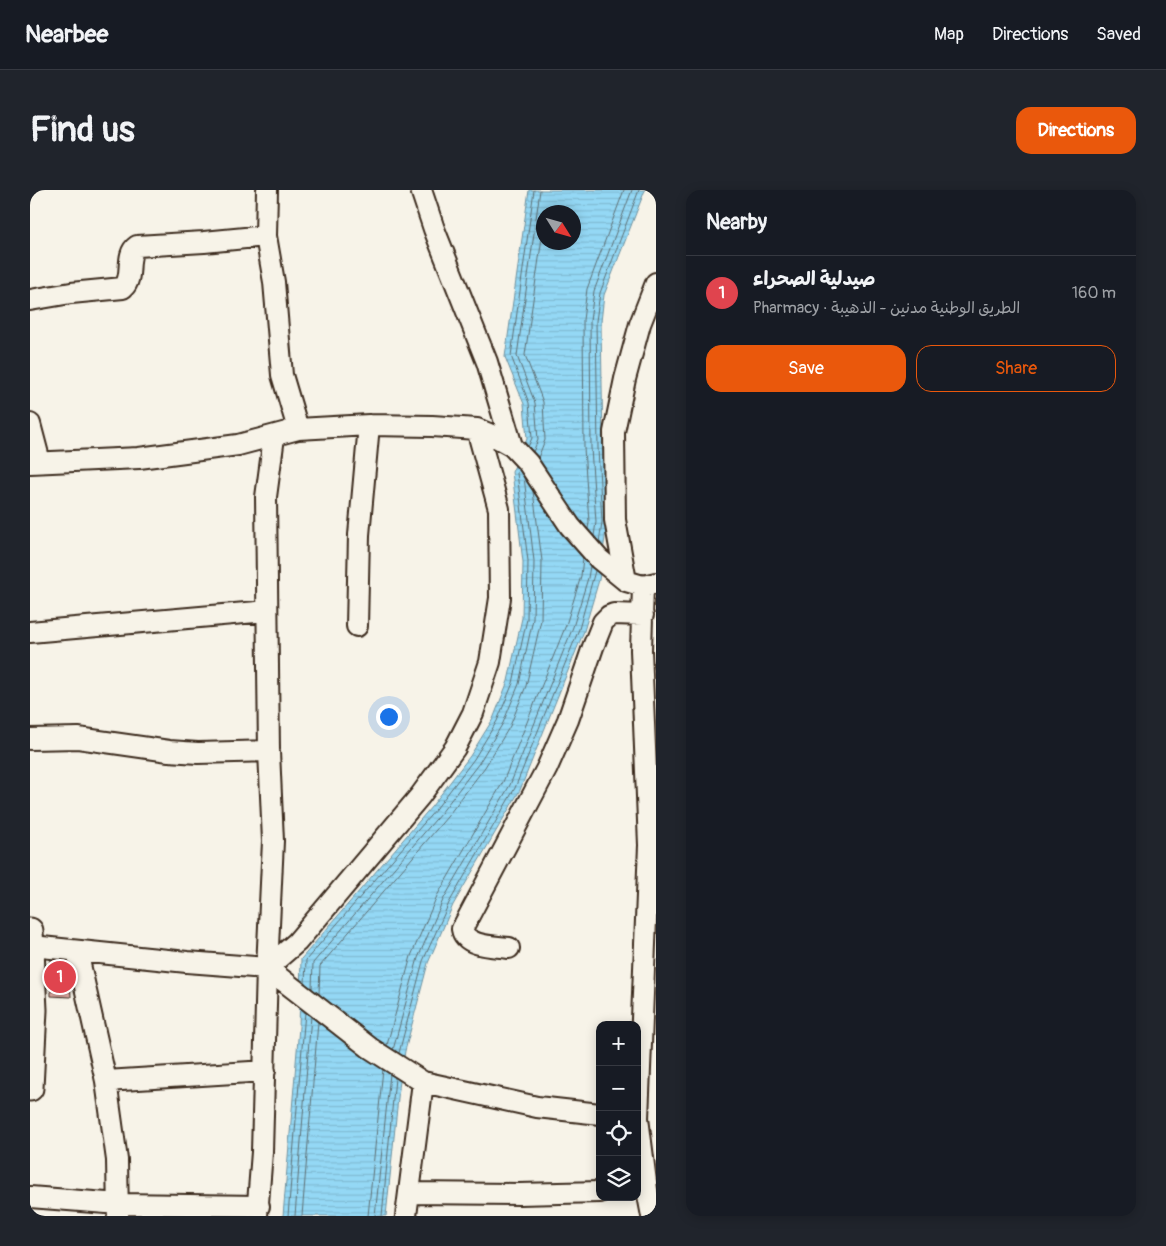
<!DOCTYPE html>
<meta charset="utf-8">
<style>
:root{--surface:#171b24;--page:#20242c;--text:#f1f3f6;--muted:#9ea1a6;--line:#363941;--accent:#ea580c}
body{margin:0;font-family:Pangolin,"Playpen Sans Arabic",sans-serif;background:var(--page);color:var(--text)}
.controls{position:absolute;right:15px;bottom:15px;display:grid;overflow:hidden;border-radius:10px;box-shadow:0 2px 12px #0003}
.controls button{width:45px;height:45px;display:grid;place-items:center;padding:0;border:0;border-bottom:1px solid var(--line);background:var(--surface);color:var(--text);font:25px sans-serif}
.compass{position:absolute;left:506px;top:15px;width:45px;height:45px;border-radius:50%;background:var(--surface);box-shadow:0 2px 12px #0003;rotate:127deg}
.you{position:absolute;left:358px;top:526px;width:18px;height:18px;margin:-12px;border:4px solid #fff;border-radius:50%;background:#1a73e8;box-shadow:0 0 0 8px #1a73e833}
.badge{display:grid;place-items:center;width:32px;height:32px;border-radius:50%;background:var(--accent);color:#fff;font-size:16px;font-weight:700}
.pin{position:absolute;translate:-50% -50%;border:2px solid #fff;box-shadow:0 1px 5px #0006}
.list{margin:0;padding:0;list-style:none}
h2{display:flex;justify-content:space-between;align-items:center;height:65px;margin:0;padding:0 20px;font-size:21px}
h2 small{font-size:16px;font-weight:400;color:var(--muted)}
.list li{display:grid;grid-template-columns:32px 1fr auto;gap:15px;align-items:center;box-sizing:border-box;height:75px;padding:0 20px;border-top:1px solid var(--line)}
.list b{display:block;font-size:19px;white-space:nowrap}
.list p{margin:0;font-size:16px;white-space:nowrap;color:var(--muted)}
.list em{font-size:16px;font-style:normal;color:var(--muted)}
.actions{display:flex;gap:10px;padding:15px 20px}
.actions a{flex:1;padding:11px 0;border:1px solid var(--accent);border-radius:15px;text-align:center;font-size:18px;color:var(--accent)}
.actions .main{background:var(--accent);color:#fff}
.icon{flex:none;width:28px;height:28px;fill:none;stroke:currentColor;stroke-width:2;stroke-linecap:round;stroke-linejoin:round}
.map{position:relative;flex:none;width:626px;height:1026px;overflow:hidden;border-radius:15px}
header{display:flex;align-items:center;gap:30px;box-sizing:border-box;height:70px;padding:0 25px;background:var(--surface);border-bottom:1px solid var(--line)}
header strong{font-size:24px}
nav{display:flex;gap:28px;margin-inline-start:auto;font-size:18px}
.intro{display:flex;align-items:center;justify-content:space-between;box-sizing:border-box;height:120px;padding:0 30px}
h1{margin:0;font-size:35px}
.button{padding:12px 22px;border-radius:15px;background:var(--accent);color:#fff;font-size:18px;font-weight:700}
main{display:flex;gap:30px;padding:0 30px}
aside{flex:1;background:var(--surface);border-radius:15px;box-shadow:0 2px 12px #0003}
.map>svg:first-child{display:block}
</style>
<header>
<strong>Nearbee</strong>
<nav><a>Map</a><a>Directions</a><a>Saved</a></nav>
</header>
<div class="intro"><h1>Find us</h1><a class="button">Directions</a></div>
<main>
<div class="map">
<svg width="626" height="1026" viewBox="0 0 626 1026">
<defs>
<pattern id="water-rules" width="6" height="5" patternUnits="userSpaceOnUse" patternTransform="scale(1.25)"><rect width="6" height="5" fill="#94d8f5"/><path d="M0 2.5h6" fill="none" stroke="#80bad2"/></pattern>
</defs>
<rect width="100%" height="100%" fill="#f7f3e8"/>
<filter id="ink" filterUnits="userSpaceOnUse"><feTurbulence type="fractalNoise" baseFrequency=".02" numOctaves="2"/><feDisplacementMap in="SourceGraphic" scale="10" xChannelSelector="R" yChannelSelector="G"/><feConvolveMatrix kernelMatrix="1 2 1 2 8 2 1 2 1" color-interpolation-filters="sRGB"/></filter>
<g filter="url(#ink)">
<!-- water -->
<path fill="url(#water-rules)" stroke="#70929f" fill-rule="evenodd" d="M499 0H615L574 105 571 132 573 257 577 333 569 390 554 441 490 600 423 715 398 773 375 861 369 898 356 1026H253L269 837 271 769 402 616 440 566 463 529 478 491 492 428 493 372 482 282 497 249 494 214 475 167ZM514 22H544V52H514Z"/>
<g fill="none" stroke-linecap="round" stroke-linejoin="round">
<!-- shore -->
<path stroke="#5f7074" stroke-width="1" d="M498 257 502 248 499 213 481 166 504 0
M503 262 508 250 505 213 487 166 510 0
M508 268 515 250 513 212 495 165 514 34
M558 339 559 332 554 258 553 130 557 99 594 0
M564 346 566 332 561 258 560 131 564 101 602 0
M569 353 572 332 568 258 566 131 570 103 609 0
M275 794 276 770 406 619 444 569 467 531 483 493 497 429 498 371 487 283 488 279
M282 798 283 773 411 623 449 573 473 533 489 494 503 429 504 371 494 287
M289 804 290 776 417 627 455 577 480 536 496 496 511 430 512 371 503 301
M357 855 381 766 407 706 473 592 536 435 551 386 553 368
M363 860 388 768 413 710 480 595 543 437 558 388 560 376
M369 863 393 771 419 713 485 598 549 439 565 381
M258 1026 275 822
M265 1026 281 826
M272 1026 288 832
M338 1026 353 879
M345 1026 360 884
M352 1026 365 888"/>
</g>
<!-- building -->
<path fill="#f2b7af" stroke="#3b2a1e" d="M21 767 38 768 41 807 21 806Z"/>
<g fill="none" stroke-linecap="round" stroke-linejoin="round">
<!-- minor casing -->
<g stroke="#3b2a1e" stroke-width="24">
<path id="minor" d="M237 0 236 46 244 92 252 185 268 239
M391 0 404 39 457 172 482 256
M0 110 41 103 93 98C105 87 94 65 107 56L174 52 236 46
M0 234 10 272
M0 273 109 268 208 255 268 239 339 235 402 236 447 239 464 246 482 256 498 273 540 336 569 369 596 391 613 396 626 393
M596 391 585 330 584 242 595 189 610 134 626 93
M613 396 611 460 619 655 608 928 617 1000 622 1026
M327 436 329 345 339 235
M0 442 237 421
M0 549 48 548 139 561 168 563 239 561
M2 756 157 772 237 778 340 858 393 892 507 917 570 924
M479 758C465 756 435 757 432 739L517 578 538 530 563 457 573 432 579 426 584 424 613 425
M47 761 76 891 87 970 88 1026
M237 778 267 752 390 606 425 558 443 523 460 472 470 408 469 319 447 239
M76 891 235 881
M380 1003 489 1004 570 1002
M0 1007 89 1014 229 1016
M227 1026 232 962 237 778 243 651 239 561 236 307 244 247
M376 1026 393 892"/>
</g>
<!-- major casing -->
<g stroke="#3b2a1e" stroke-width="29">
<path id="major" d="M0 741 4 820 0 898"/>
</g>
<!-- minor -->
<use href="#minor" stroke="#f7f3e8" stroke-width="20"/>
<!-- major -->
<use href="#major" stroke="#f7f3e8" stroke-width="25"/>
</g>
</g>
</svg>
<div class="controls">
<button>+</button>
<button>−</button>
<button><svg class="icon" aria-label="locate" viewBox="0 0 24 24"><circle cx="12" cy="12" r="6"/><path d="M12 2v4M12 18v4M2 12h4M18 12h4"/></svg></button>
<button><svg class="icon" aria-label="layers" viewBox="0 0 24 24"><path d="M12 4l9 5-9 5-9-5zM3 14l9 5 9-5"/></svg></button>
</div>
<svg class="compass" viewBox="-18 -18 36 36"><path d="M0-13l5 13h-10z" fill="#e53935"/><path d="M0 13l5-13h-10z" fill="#9ea1a6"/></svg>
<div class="you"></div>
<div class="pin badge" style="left:30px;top:787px;background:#e0444e">1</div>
</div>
<aside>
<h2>Nearby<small></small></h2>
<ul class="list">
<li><span class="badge" style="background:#e0444e">1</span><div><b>صيدلية الصحراء</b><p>Pharmacy · الطريق الوطنية مدنين - الذهيبة</p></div><em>160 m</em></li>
</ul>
<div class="actions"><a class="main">Save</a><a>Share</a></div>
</aside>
</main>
